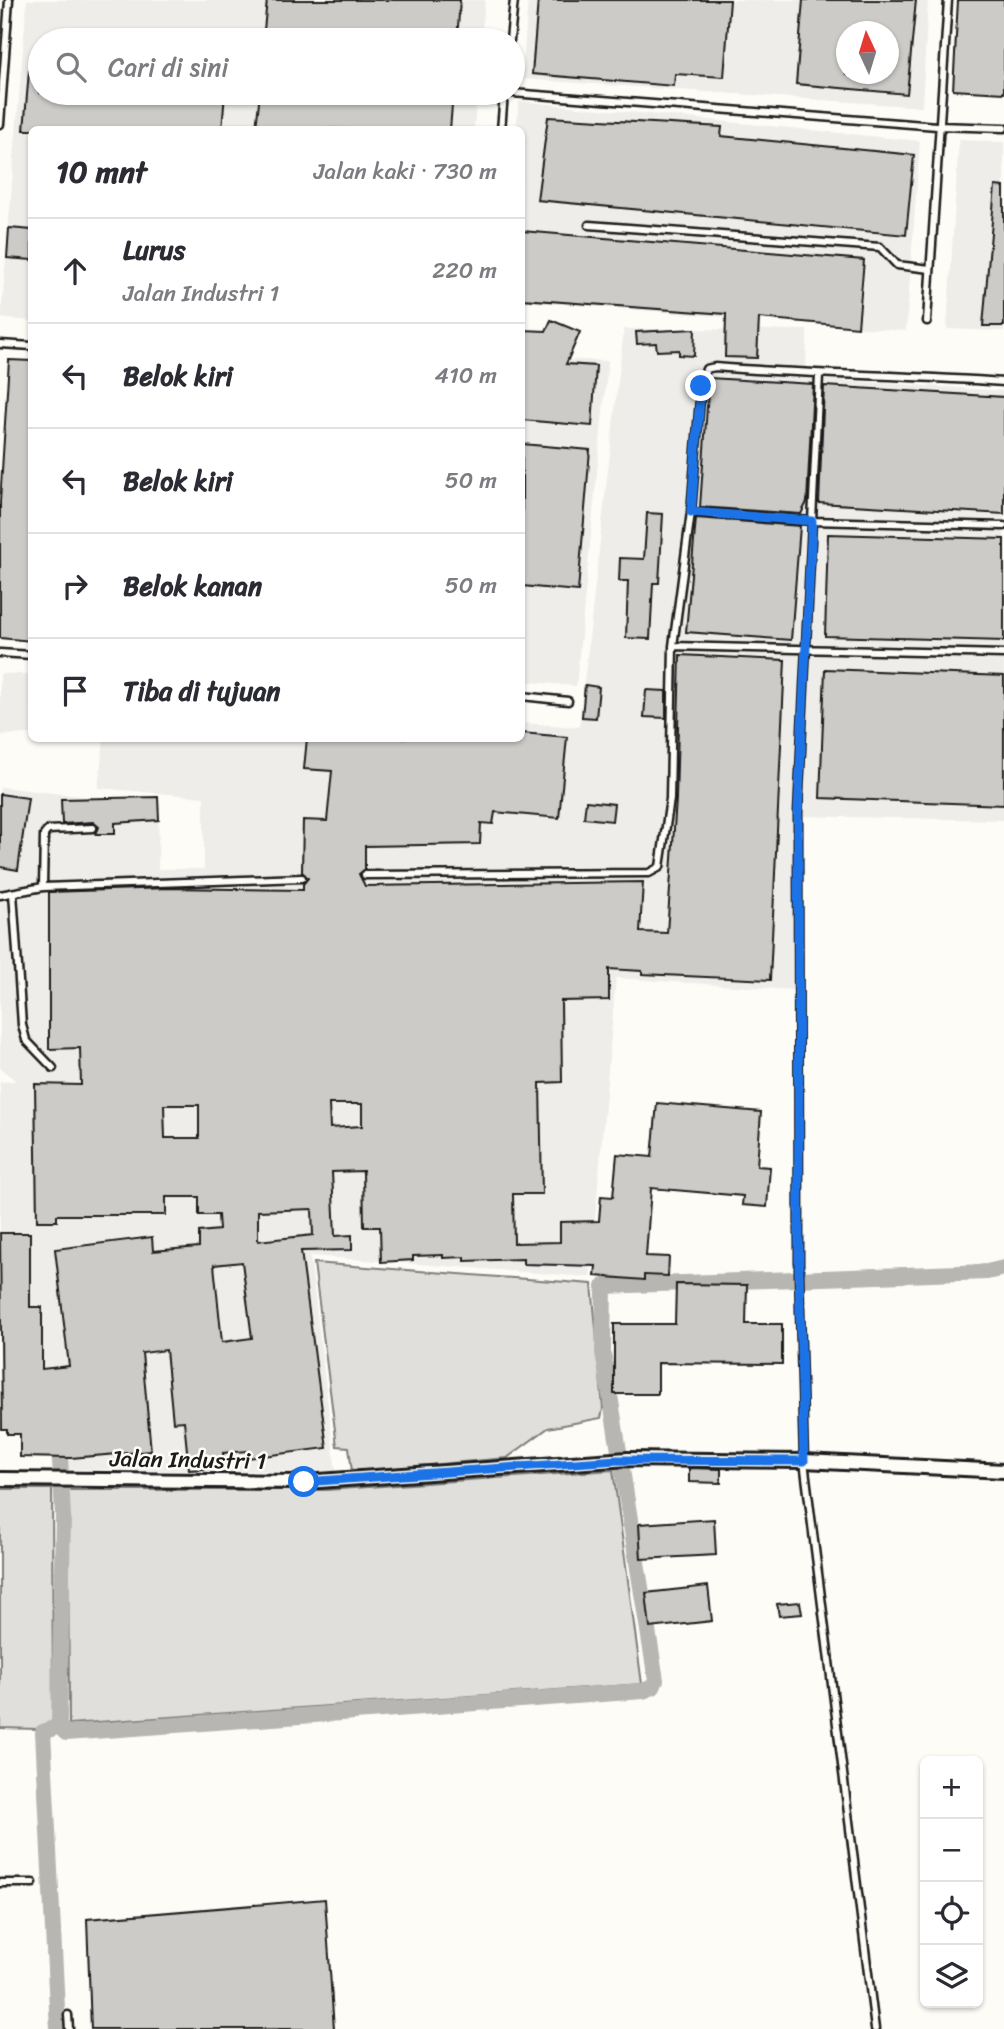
<!DOCTYPE html>
<html lang="id">
<meta charset="utf-8">
<style>
:root{--surface:#fff;--page:#f2f2f3;--text:#2b2b33;--muted:#7c7c81;--line:#e1e1e2}
body{margin:0;font-family:Sriracha,sans-serif;background:var(--page);color:var(--text)}
.controls{position:absolute;right:21px;bottom:21px;display:grid;overflow:hidden;border-radius:10px;box-shadow:0 2px 5px #0004}
.controls button{width:63px;height:63px;display:grid;place-items:center;padding:0;border:0;border-bottom:2px solid var(--line);background:var(--surface);color:var(--text);font:35px sans-serif}
.compass{position:absolute;left:836px;top:21px;width:63px;height:63px;border-radius:50%;background:var(--surface);box-shadow:0 2px 5px #0004;rotate:356deg}
.stop{position:absolute;width:21px;height:21px;margin:-16px;border:5px solid #1a73e8;border-radius:50%;background:#fff}
.stop.end{background:#1a73e8;border-color:#fff;box-shadow:0 2px 7px #0008}
.list{margin:0;padding:0;list-style:none}
h2{display:flex;justify-content:space-between;align-items:center;height:91px;margin:0;padding:0 28px;font-size:30px}
h2 small{font-size:23px;font-weight:400;color:var(--muted)}
.list li{display:grid;grid-template-columns:46px 1fr auto;gap:21px;align-items:center;box-sizing:border-box;height:105px;padding:0 28px;border-top:2px solid var(--line)}
.list b{display:block;font-size:26px;white-space:nowrap}
.list p{margin:0;font-size:23px;white-space:nowrap;color:var(--muted)}
.list em{font-size:23px;font-style:normal;color:var(--muted)}
.icon{flex:none;width:38px;height:38px;fill:none;stroke:currentColor;stroke-width:2;stroke-linecap:round;stroke-linejoin:round}
.map{position:relative;flex:none;width:1004px;height:2029px;overflow:hidden}
.search{position:absolute;background:var(--surface);box-shadow:0 2px 5px #0004;left:28px;top:28px;width:497px;height:77px;display:flex;align-items:center;gap:18px;box-sizing:border-box;padding:0 24px;border-radius:38px;color:var(--muted);font-size:26px}
.panel{position:absolute;background:var(--surface);box-shadow:0 2px 5px #0004;left:28px;top:126px;width:497px;height:616px;border-radius:10px}
.map>svg:first-child{display:block}
</style>
<div class="map">
<svg width="1004" height="2029" viewBox="0 0 1004 2029">
<rect width="100%" height="100%" fill="#fdfcf7"/>
<filter id="ink" filterUnits="userSpaceOnUse"><feTurbulence type="fractalNoise" baseFrequency=".0143" numOctaves="2"/><feDisplacementMap in="SourceGraphic" scale="14" xChannelSelector="R" yChannelSelector="G"/><feConvolveMatrix kernelMatrix="1 2 1 2 8 2 1 2 1" color-interpolation-filters="sRGB"/></filter>
<g filter="url(#ink)">
<!-- built -->
<path fill="#eeede9" fill-rule="evenodd" d="M27 0H485L481 40H40V93H477L474 129 32 130 31 321 1 318Z
M528 0H928L922 107 522 79ZM846 32H888V74H846Z
M519 101 920 141 906 331 522 301V130H516Z
M959 140 1004 142V331L947 329Z
M624 329 807 330 806 378 1004 391V820L794 816 793 990 616 978 590 1277 310 1256 336 1472 52 1469 43 1375 0 1374V1082L16 1081 0 1068V787L159 805 158 869H204V797L98 788 104 739 522 738V723L579 727Z
M522 358 608 361 576 686 522 681Z
M0 674H31V734L0 735Z"/>
<!-- green -->
<path fill="#e0dfdb" stroke="#7e7e7c" stroke-width="2" d="M314 1263 592 1284 603 1409 601 1418 548 1428 507 1458 352 1472 349 1447 337 1446Z
M613 1470 642 1684 69 1724 68 1490H326Z
M0 1489H52L53 1725 38 1729 0 1728Z"/>
<g fill="none" stroke-linecap="round" stroke-linejoin="round">
<!-- canal -->
<path stroke="#b7b6b2" stroke-width="16" d="M59 1726 66 1733 643 1691 653 1687 656 1680 603 1352 604 1286 987 1272 1004 1268
M58 2029 43 1732 59 1726 63 1517 59 1438"/>
</g>
<!-- building -->
<path fill="#cccbc8" stroke="#1c1c1c" stroke-width="2" fill-rule="evenodd" d="M267 0H460L457 40H263Z
M538 0H730L724 77 675 74 674 86 532 74Z
M803 0H916L907 94 796 84ZM846 32H888V74H846Z
M958 0H1004V93L953 90Z
M29 71 40 72V93H225L222 130H24Z
M260 93H453L450 130 256 128Z
M548 117 722 127 721 136 914 155 906 235 537 200Z
M995 186 1004 187V326H983Z
M9 228 32 230V260L7 258Z
M522 231 864 260 858 327 759 318 757 358 725 357 726 314 522 299Z
M551 320 580 332 566 364 596 366 592 426 522 420 523 330 546 331Z
M695 329 694 356 679 355V350L657 351 656 343 637 344 636 332Z
M9 360 32 361V641L0 638V502Z
M709 378 813 384 807 502 801 514 700 507Z
M824 386 1004 397V514L819 503Z
M522 444 590 450 578 591 522 586Z
M647 513 663 514 659 583H653L650 639 626 638 628 581H619L620 558 644 559Z
M696 518 800 526 791 640 686 632Z
M828 534 1004 539V641L825 636Z
M680 655 785 660 770 980 642 974V971L609 969V1000L561 1001 562 1082 540 1083 542 1194H513L514 1243 560 1242V1222L599 1221 601 1196 613 1197 617 1154 652 1157 657 1103 761 1112 757 1166 770 1167 767 1207 742 1205 743 1196 651 1188 646 1256 669 1257 668 1276 644 1275V1280L595 1276 596 1266 523 1264V1259L465 1261V1257L443 1258V1255L413 1256V1260L381 1262 380 1227H364L363 1171 332 1172 335 1236 352 1235V1250L301 1251 327 1448 248 1458 247 1451 223 1453 224 1468 189 1470 184 1421 173 1422 166 1350 142 1353 151 1451 71 1458 20 1457V1434H7V1429H2L0 1233H30V1307H42V1369L69 1366 55 1249 152 1237 153 1251 199 1247V1232L219 1230 218 1215H199V1197H166V1215H57V1221H37L35 1084 81 1085 80 1048 49 1049V892L169 888 303 890V884L308 878 302 872 303 820 327 821 332 771 304 769 307 738H522V733L567 737 559 818 495 812 493 824 481 823 480 844 365 846V869L359 874 365 886 643 882 640 932 667 933 676 799ZM329 1104H362V1126L330 1128ZM164 1105H199V1138H165ZM312 1209 313 1235 258 1241V1211ZM242 1262 252 1338 222 1342 214 1265Z
M825 669 1004 676V805L820 798Z
M585 685 599 687 596 718 582 717Z
M646 690 666 691V718L644 717Z
M0 794 28 798 18 870 0 867Z
M158 797 159 820 115 823V834H96L99 827 93 822 62 824 61 799Z
M586 801 614 804 612 821 584 818Z
M676 1284 747 1285 746 1324H782V1364L658 1363V1394H614V1324H675Z
M689 1468 721 1469V1483L689 1482Z
M714 1519 716 1555 641 1559 639 1524Z
M708 1586 712 1621 650 1628 646 1593Z
M800 1602 802 1614 779 1616 777 1604Z
M325 1899 334 2029H91L87 1919Z"/>
<g fill="none" stroke-linecap="round" stroke-linejoin="round">
<!-- service casing -->
<g stroke="#1c1c1c" stroke-width="11">
<path id="service" d="M510 40 514 0
M512 93 937 126 1004 128
M0 124 9 0
M501 130 504 93
M589 225 880 247 897 265 930 269
M927 321 948 0
M0 344 32 346
M819 375 798 813 799 1272 804 1461 875 2029
M691 512 812 521 1004 526
M673 646 1004 654
M0 653 32 655
M522 696 568 701
M365 875 649 873 660 867 670 799 673 646 691 512 701 386 706 369 715 367C811 375 908 375 1004 382
M43 887 44 835 48 830 93 828
M13 893 22 1025 26 1040 53 1068
M0 895 43 887 302 878
M0 1883H33
M68 2015 69 2029"/>
</g>
<!-- minor casing -->
<g stroke="#1c1c1c" stroke-width="18">
<path id="minor" d="M0 1479 305 1482 628 1459 804 1461 1004 1471"/>
</g>
<!-- service -->
<use href="#service" stroke="#fdfcf7" stroke-width="6"/>
<!-- minor -->
<use href="#minor" stroke="#fdfcf7" stroke-width="12"/>
</g>
</g>
<g fill="none" stroke-linecap="round" stroke-linejoin="round" filter="url(#ink)">
<!-- route -->
<path stroke="#1a73e8" stroke-width="9" d="M304 1482 617 1460 804 1461 799 1272 798 813 812 521 691 512 701 386"/>
</g>
<g text-anchor="middle" dominant-baseline="central" stroke-width="5" stroke-linejoin="round" paint-order="stroke">
<!-- street labels -->
<g font-size="23" fill="#1c1c1c" stroke="#fdfcf7">
<text transform="translate(188 1460) rotate(1)">Jalan Industri 1</text>
</g>
</g>
</svg>
<div class="controls">
<button>+</button>
<button>−</button>
<button><svg class="icon" aria-label="locate" viewBox="0 0 24 24"><circle cx="12" cy="12" r="6"/><path d="M12 2v4M12 18v4M2 12h4M18 12h4"/></svg></button>
<button><svg class="icon" aria-label="layers" viewBox="0 0 24 24"><path d="M12 4l9 5-9 5-9-5zM3 14l9 5 9-5"/></svg></button>
</div>
<svg class="compass" viewBox="-18 -18 36 36"><path d="M0-13l5 13h-10z" fill="#e53935"/><path d="M0 13l5-13h-10z" fill="#7c7c81"/></svg>
<div class="stop" style="left:304px;top:1482px"></div>
<div class="stop end" style="left:701px;top:386px"></div>
<div class="search"><svg class="icon" aria-label="search" viewBox="0 0 24 24"><circle cx="10" cy="10" r="6"/><path d="M15 15l6 6"/></svg>Cari di sini</div>
<section class="panel">
<h2>10 mnt<small>Jalan kaki · 730 m</small></h2>
<ul class="list">
<li><svg class="icon" aria-label="ahead" viewBox="0 0 24 24"><path d="M12 20V5M6 11l6-6 6 6"/></svg><div><b>Lurus</b><p>Jalan Industri 1</p></div><em>220 m</em></li>
<li><svg class="icon" aria-label="left" viewBox="0 0 24 24"><path d="M17 20v-9H6M10 6l-5 5 5 5"/></svg><div><b>Belok kiri</b></div><em>410 m</em></li>
<li><svg class="icon" aria-label="left" viewBox="0 0 24 24"><path d="M17 20v-9H6M10 6l-5 5 5 5"/></svg><div><b>Belok kiri</b></div><em>50 m</em></li>
<li><svg class="icon" aria-label="right" viewBox="0 0 24 24"><path d="M7 20v-9h11M14 6l5 5-5 5"/></svg><div><b>Belok kanan</b></div><em>50 m</em></li>
<li><svg class="icon" aria-label="arrive" viewBox="0 0 24 24"><path d="M6 21V4h12l-3 4 3 4H6"/></svg><div><b>Tiba di tujuan</b></div></li>
</ul>
</section>
</div>
